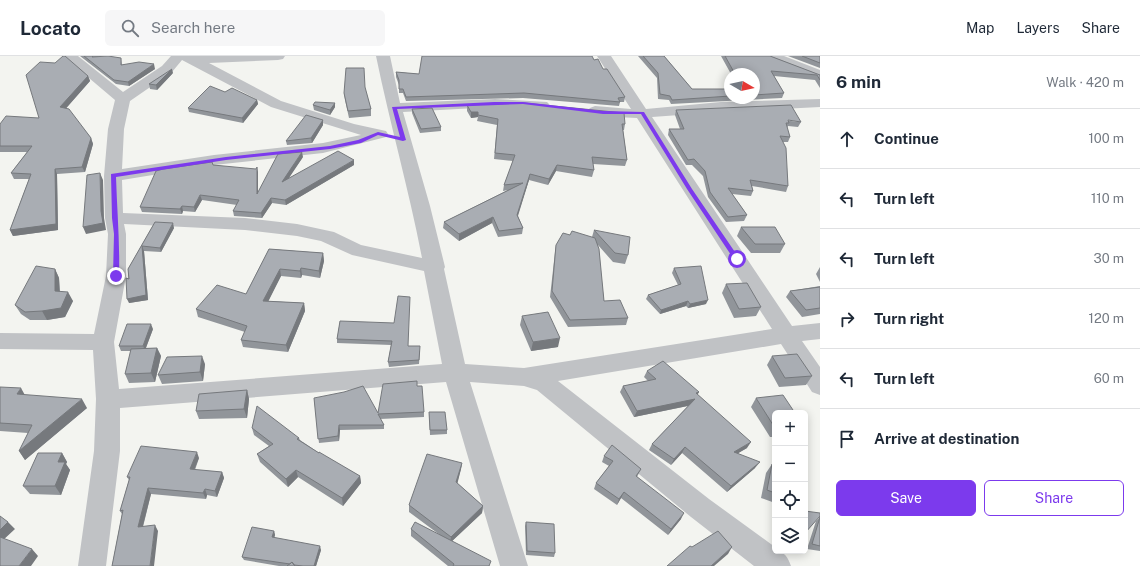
<!DOCTYPE html>
<meta charset="utf-8">
<style>
:root{--surface:#fff;--page:#f6f6f7;--text:#1f2937;--muted:#747a83;--line:#e0e1e3;--accent:#7c3aed}
body{margin:0;font-family:"Public Sans",sans-serif;background:var(--page);color:var(--text)}
.controls{position:absolute;right:12px;bottom:12px;display:grid;overflow:hidden;border-radius:6px;box-shadow:0 2px 10px #0003}
.controls button{width:36px;height:36px;display:grid;place-items:center;padding:0;border:0;border-bottom:1px solid var(--line);background:var(--surface);color:var(--text);font:20px sans-serif}
.compass{position:absolute;left:724px;top:12px;width:36px;height:36px;border-radius:50%;background:var(--surface);box-shadow:0 2px 10px #0003;rotate:99deg}
.stop{position:absolute;width:12px;height:12px;margin:-9px;border:3px solid #7c3aed;border-radius:50%;background:#fff}
.stop.end{background:#7c3aed;border-color:#fff;box-shadow:0 1px 4px #0008}
.list{margin:0;padding:0;list-style:none}
h2{display:flex;justify-content:space-between;align-items:center;height:52px;margin:0;padding:0 16px;font-size:17px}
h2 small{font-size:13px;font-weight:400;color:var(--muted)}
.list li{display:grid;grid-template-columns:26px 1fr auto;gap:12px;align-items:center;box-sizing:border-box;height:60px;padding:0 16px;border-top:1px solid var(--line)}
.list b{display:block;font-size:15px;white-space:nowrap}
.list em{font-size:13px;font-style:normal;color:var(--muted)}
.actions{display:flex;gap:8px;padding:12px 16px}
.actions a{flex:1;padding:9px 0;border:1px solid var(--accent);border-radius:6px;text-align:center;font-size:14px;color:var(--accent)}
.actions .main{background:var(--accent);color:#fff}
.icon{flex:none;width:22px;height:22px;fill:none;stroke:currentColor;stroke-width:2;stroke-linecap:round;stroke-linejoin:round}
.map{position:relative;flex:none;width:820px;height:510px;overflow:hidden}
header{display:flex;align-items:center;gap:24px;box-sizing:border-box;height:56px;padding:0 20px;background:var(--surface);border-bottom:1px solid var(--line)}
header strong{font-size:19px}
nav{display:flex;gap:22px;margin-inline-start:auto;font-size:14px}
.search{width:280px;height:36px;background:var(--page);display:flex;align-items:center;gap:10px;box-sizing:border-box;padding:0 14px;border-radius:6px;color:var(--muted);font-size:15px}
main{display:flex}
aside{flex:1;background:var(--surface)}
.map>svg:first-child{display:block}
</style>
<header>
<strong>Locato</strong>
<div class="search"><svg class="icon" aria-label="search" viewBox="0 0 24 24"><circle cx="10" cy="10" r="6"/><path d="M15 15l6 6"/></svg>Search here</div>
<nav><a>Map</a><a>Layers</a><a>Share</a></nav>
</header>
<main>
<div class="map">
<svg width="820" height="510" viewBox="0 0 820 510">
<rect width="100%" height="100%" fill="#f3f4f0"/>
<g fill="none" stroke-linecap="round" stroke-linejoin="round">
<!-- minor -->
<path fill="#c0c2c5" fill-rule="evenodd" d="M63 0H78L123 36 162 10 171 0H285L283 3 278 4 209 7 281 45 354 68 386 75 388 78 386 81 323 97 214 109 122 124 123 157 245 162 297 168 334 176 361 189 422 202C409 134 390 68 376 0H390L400 47 495 43 547 46 550 49 547 52 542 54 495 51 403 56 430 150 445 211 444 213 465 308 524 312 772 273 637 62 595 60 590 58 587 55 590 52 595 50 631 53 597 0H611L646 53 721 46 820 43V51L721 56 652 61 792 270 820 267V283L802 285 820 311V339L812 336 781 288 558 325 709 443 775 491V495C785 495 788 502 791 510H754L691 461 537 334 524 330 470 326 528 510H500L446 326 120 352V395L106 510H78L94 395 96 343 93 294 0 293V277L94 278 106 220 108 178 105 162 104 120 108 73 115 44ZM182 4 271 51 361 79 323 87 214 99 122 113 124 73 130 45 172 16ZM124 168 245 174 297 180 321 185 352 199 424 215 442 308 119 333 114 286 126 220V178Z
M766 0H784L820 14V23L768 3Z"/>
</g>
<!-- wall -->
<path fill="#91959a" d="M80 0H99L98 1 121 2 122 9 155 13 129 30 116 28Z
M638 0H664L692 33H730V42H754V18H731L721 0H770L820 19V32L815 24 774 20 784 37 782 42 671 48 669 44 658 43 657 22Z
M788 0H820V12Z
M594 4 625 41 624 46H620L619 50 523 42 406 45 403 37H399V29L396 21V16L419 18Z
M173 17 157 34 150 33 149 28Z
M88 20 90 25 66 52 91 82 93 88 85 116 57 118 58 174 13 180 10 174 29 123H14L11 117 27 96H0V68L39 62Z
M365 32 371 53V60L349 62 345 44 344 37Z
M225 36 257 44 258 48 243 67 189 56 188 52Z
M335 47V51L330 59 314 54 313 49Z
M467 49 625 68 624 74H623L627 104 625 110 593 108 594 114 592 121 556 115 548 129 529 124 518 160 523 172 522 178 498 181 492 167 459 185 443 172 444 166 508 134 503 135 504 129 513 105 494 103 497 69 477 65 478 61 471 62 467 55Z
M412 53 441 71V75L420 77 412 57Z
M676 54 801 66 798 71 788 70 787 72 790 81 788 86H783L788 130 786 136 752 130 753 135 751 140 732 138 747 159 744 165 726 166 708 141 703 120 692 109H686L668 79 669 73H680L675 59Z
M323 64V69L312 87 287 89 286 85Z
M303 101 288 122 354 109 286 149 272 147 262 162 234 160 233 155 237 149 202 144 195 156 183 155 182 158 142 156 140 151 213 109 258 116V136Z
M155 166 174 172 161 196 144 195 148 244 129 247 128 213Z
M741 171 785 188 780 197H751L737 180Z
M594 174 628 199 625 208 613 206 598 189 604 245 628 262 626 269 568 271 550 241 555 196 556 189 570 179 592 181Z
M269 193 323 197 324 205 320 222 302 219 301 222 281 220 268 245 304 247 305 255 288 296 243 291 241 284 245 276 198 261 196 253 246 238Z
M820 211V226L816 218Z
M674 212 706 248 688 252 686 250 660 258 646 243 648 239 678 229 672 217Z
M55 213 59 222 60 236 73 245 65 261 47 264H30L21 258 15 249Z
M726 228 761 251 756 260 734 262 722 237Z
M820 230V258L802 261 786 241 790 235Z
M522 260 558 291 531 295 520 269Z
M340 265 408 290 420 295 419 308 389 311 388 306 391 289 337 287V283Z
M153 273 146 292H157L161 300 155 326 129 327 125 318 131 295H121L119 290Z
M772 300 812 320 806 329 779 331 767 309Z
M205 308 203 325 162 328 158 319Z
M647 315 699 336 697 338 747 392 738 397 755 412 727 436 682 397 671 409 649 394 652 388 688 350 634 361 620 336 623 330 648 325 644 321Z
M417 330 424 356V361L380 363 384 369V373L340 374 339 385 319 387 314 342 378 357Z
M0 331 25 339 87 352 25 404 19 395 28 377 0 375Z
M247 334 249 343 247 362 199 363 196 355Z
M756 342 775 357V381H770L751 351Z
M429 356 447 374V378L430 379Z
M252 372 299 382 300 384 319 397 360 420 361 427 343 450 298 421 288 431 260 406 257 398 269 390 254 379Z
M62 397 67 406 66 408 70 414 61 439 30 438 23 430Z
M604 400 641 413 637 421 681 463 668 479 621 442 617 449 594 433 596 427 609 410 602 406Z
M199 402 195 414 222 416 224 422 217 441 207 439 206 443 151 438 143 471 158 475 112 510 122 458 120 455 129 424 127 421Z
M462 407 461 413 457 427 483 450 482 457 452 485 490 510H448L411 480V473L440 479 409 456V449Z
M772 408 775 409V447L761 442 766 417Z
M820 461V495L807 493 816 465Z
M526 466 555 497 554 501 526 499 525 470Z
M274 475 275 479 274 482 321 494 316 510H279L244 504 242 501Z"/>
<!-- shaded-wall -->
<path fill="#76797d" d="M154 8 155 13 129 30 128 26Z
M172 13 173 17 157 34 156 29Z
M88 20 90 25 62 57 60 51Z
M257 44 258 48 243 67 242 62Z
M335 47V51L330 59V54Z
M471 56H478V61L471 62Z
M323 64V69L312 87 311 82Z
M91 82 93 88 85 116 82 111Z
M302 96 303 101 283 131 282 126Z
M354 104V109L286 149 285 144Z
M557 109 556 115 548 129 549 123Z
M257 111 258 116V143L257 138Z
M55 113 57 118 58 174 13 180 10 174Z
M100 117 103 124 104 162 106 174 86 178 83 171 101 155Z
M530 118 529 124 516 165 517 159Z
M200 139 202 144 195 156 194 151Z
M271 142 272 147 262 162 261 157Z
M182 150 183 155 182 158 180 153Z
M493 161 492 167 459 185V178Z
M173 167 174 172 161 196 160 192Z
M142 190 144 195 148 244 129 247 127 243Z
M323 197 324 205 320 222 319 215Z
M301 212 302 219 301 222 300 215Z
M55 213 59 222 60 244 55 235Z
M280 213 281 220 265 252 263 245Z
M68 236 73 245 65 261 47 264 42 255Z
M708 244 706 248 688 252 690 248Z
M688 245 686 250 660 258 661 254Z
M304 247 305 255 288 296 286 289Z
M151 268 153 273 145 294 143 290Z
M560 282 558 291 531 295 533 286Z
M157 292 161 300 155 326 151 317Z
M202 300 205 308 203 325 200 316Z
M21 332 26 341 17 338Z
M247 334 249 343 247 362 244 353Z
M699 336 692 349 634 361 637 355 696 337Z
M82 343 87 352 25 404 19 395Z
M339 369 340 374 339 385 338 380Z
M751 386 747 392 730 402 734 396Z
M685 391 682 397 671 409 674 403Z
M197 396 199 402 192 419 190 413Z
M62 397 67 406 66 408 70 414 61 439 55 430 58 406Z
M760 406 755 412 727 436 731 430Z
M462 407 461 413 456 433V426Z
M296 414 298 421 288 431 286 423Z
M222 416 224 422 217 441 215 435Z
M360 420 361 427 343 450 342 442Z
M148 432 151 438 141 477 138 471Z
M205 433 207 439 206 443 203 437Z
M624 436 621 442 617 449 619 443Z
M483 450 482 457 450 487 451 481Z
M684 457 681 463 668 479 671 473Z
M8 466 15 473 1 486 0 485V474Z
M155 469 158 475 154 510H150Z
M274 475 275 479 273 485 272 481Z
M320 490 321 494 316 510H314Z
M732 491 728 498 714 510H711Z
M32 493 38 500 31 510H19Z"/>
<!-- building -->
<path fill="#a9adb3" stroke="#76797d" d="M63 0H65L88 20 60 51 69 53 91 82 82 111 55 113 56 168 10 174 31 118 11 117 32 90H0V68L6 60 39 62 26 19 40 6 55 7Z
M84 0H93L92 1 108 0 121 2V9L139 6 154 8 128 26 114 24Z
M422 0H592L594 4 598 3 603 13H607L625 41 618 42 620 46 524 37 406 41 403 33H399V24L396 16 419 18Z
M643 0H664L692 33H730V40L672 44 670 40 660 38 658 17Z
M725 0H770L820 19V24L817 19 771 15 784 37 754 39V18H735Z
M802 0H820V7Z
M346 12H364L365 31 371 53 348 55 344 37Z
M172 13 156 29 149 28Z
M210 30 225 36 232 32 257 44 242 62 188 52Z
M315 46 335 47 330 54 313 49Z
M524 47 624 57 625 68H622L627 104 592 101 594 114 557 109 549 123 530 118 517 159 523 172 499 175 493 161 459 178 444 166 523 127 504 129 515 99 495 97 498 63 478 59V56H471L467 49Z
M791 49 801 66 788 64 789 67H786L790 81 780 80 786 92 788 130 750 124 753 135 728 132 747 159 728 161 710 136 705 115 694 103 688 104 669 73H684L676 54Z
M432 52 441 71 421 73 412 53Z
M306 59 323 64 311 82 286 85Z
M338 95 354 104 285 144 271 142 261 157 233 155 239 144 200 139 194 151 182 150 180 153 140 151 156 115 163 113 212 106 213 109 256 113 257 111V138L278 98 302 96 282 126Z
M100 117 101 155 103 167 83 171 87 119Z
M155 166 173 167 160 192 142 190 146 239 127 243 126 222 129 223 128 213Z
M741 171H775L785 188H755Z
M594 174 630 181 628 199 615 197Z
M572 175 595 182 599 193 604 245 620 244 628 262 570 264 552 235 556 189 563 177 570 179Z
M269 193 323 197 319 215 301 212 300 215 280 213 263 245 304 247 286 289 241 284 247 270 196 253 217 229 246 238Z
M36 210 55 213V235L68 236 61 252 42 255 25 256 15 249Z
M701 210 708 244 690 248 688 245 661 254 648 239 681 228 674 212Z
M747 227 761 251 739 253 726 228Z
M820 231V252L806 254 790 235Z
M398 240 410 241 408 290H420L419 304 388 306 392 285 337 283 340 265 394 267Z
M548 256 560 282 533 286 522 260Z
M127 268H151L143 290H119Z
M157 292 151 317 125 318 131 293Z
M797 298 812 320 785 322 772 300Z
M202 300 200 316 158 319 167 301Z
M663 305 699 336 696 337 751 386 734 396 760 406 731 430 685 391 674 403 652 388 695 343 637 355 623 330 656 323 647 315Z
M417 325V330H422L424 356 378 358 384 369H339L338 380 318 383 314 342 344 336 363 330 378 357 383 328Z
M0 331 21 332 17 338 82 343 19 395 32 369 0 367Z
M247 334 244 353 196 355 199 338Z
M783 339 795 357H775V372L756 342Z
M257 350 299 382 297 383 319 397V396L360 420 342 442 296 414 286 423 257 398 273 388 252 372Z
M429 356H445L447 374H430Z
M612 389 641 413 636 420 684 457 671 473 624 436 619 443 596 427 613 405 604 400Z
M141 390 197 396 190 413 222 416 215 435 205 433 203 437 148 432 138 471 155 469 150 510H112L123 454 120 455 130 421H127Z
M38 397H62L58 406H65L55 430H23Z
M427 398 462 407 456 426 483 450 451 481 409 449Z
M772 408 775 409V437L767 434Z
M805 455 820 457V460L805 477Z
M0 460 8 466 0 474Z
M820 461V490L812 488Z
M415 466 491 505 489 510H453L454 508 411 473Z
M526 466 554 468 555 497 527 495Z
M252 471 274 475 272 481 320 490 314 510H303L294 509 292 506 290 508 242 501Z
M718 475 732 491 711 510H667L690 490 692 491Z
M0 481 32 493 19 510H0Z
M292 506 295 510H287Z"/>
<!-- route -->
<path fill="#7c3aed" d="M494 46H523L603 55 644 56 692 133 739 202V205H735L687 133 641 58H603L523 48 397 53 406 84 403 85 378 79 361 87 330 93 226 104 116 121C117 154 120 187 119 220L116 223 113 220 114 178 112 162 111 118 226 101 330 90 358 84 378 76 400 81 392 51Z"/>
</svg>
<div class="controls">
<button>+</button>
<button>−</button>
<button><svg class="icon" aria-label="locate" viewBox="0 0 24 24"><circle cx="12" cy="12" r="6"/><path d="M12 2v4M12 18v4M2 12h4M18 12h4"/></svg></button>
<button><svg class="icon" aria-label="layers" viewBox="0 0 24 24"><path d="M12 4l9 5-9 5-9-5zM3 14l9 5 9-5"/></svg></button>
</div>
<svg class="compass" viewBox="-18 -18 36 36"><path d="M0-13l5 13h-10z" fill="#e53935"/><path d="M0 13l5-13h-10z" fill="#747a83"/></svg>
<div class="stop" style="left:737px;top:203px"></div>
<div class="stop end" style="left:116px;top:220px"></div>
</div>
<aside>
<h2>6 min<small>Walk · 420 m</small></h2>
<ul class="list">
<li><svg class="icon" aria-label="ahead" viewBox="0 0 24 24"><path d="M12 20V5M6 11l6-6 6 6"/></svg><div><b>Continue</b></div><em>100 m</em></li>
<li><svg class="icon" aria-label="left" viewBox="0 0 24 24"><path d="M17 20v-9H6M10 6l-5 5 5 5"/></svg><div><b>Turn left</b></div><em>110 m</em></li>
<li><svg class="icon" aria-label="left" viewBox="0 0 24 24"><path d="M17 20v-9H6M10 6l-5 5 5 5"/></svg><div><b>Turn left</b></div><em>30 m</em></li>
<li><svg class="icon" aria-label="right" viewBox="0 0 24 24"><path d="M7 20v-9h11M14 6l5 5-5 5"/></svg><div><b>Turn right</b></div><em>120 m</em></li>
<li><svg class="icon" aria-label="left" viewBox="0 0 24 24"><path d="M17 20v-9H6M10 6l-5 5 5 5"/></svg><div><b>Turn left</b></div><em>60 m</em></li>
<li><svg class="icon" aria-label="arrive" viewBox="0 0 24 24"><path d="M6 21V4h12l-3 4 3 4H6"/></svg><div><b>Arrive at destination</b></div></li>
</ul>
<div class="actions"><a class="main">Save</a><a>Share</a></div>
</aside>
</main>
